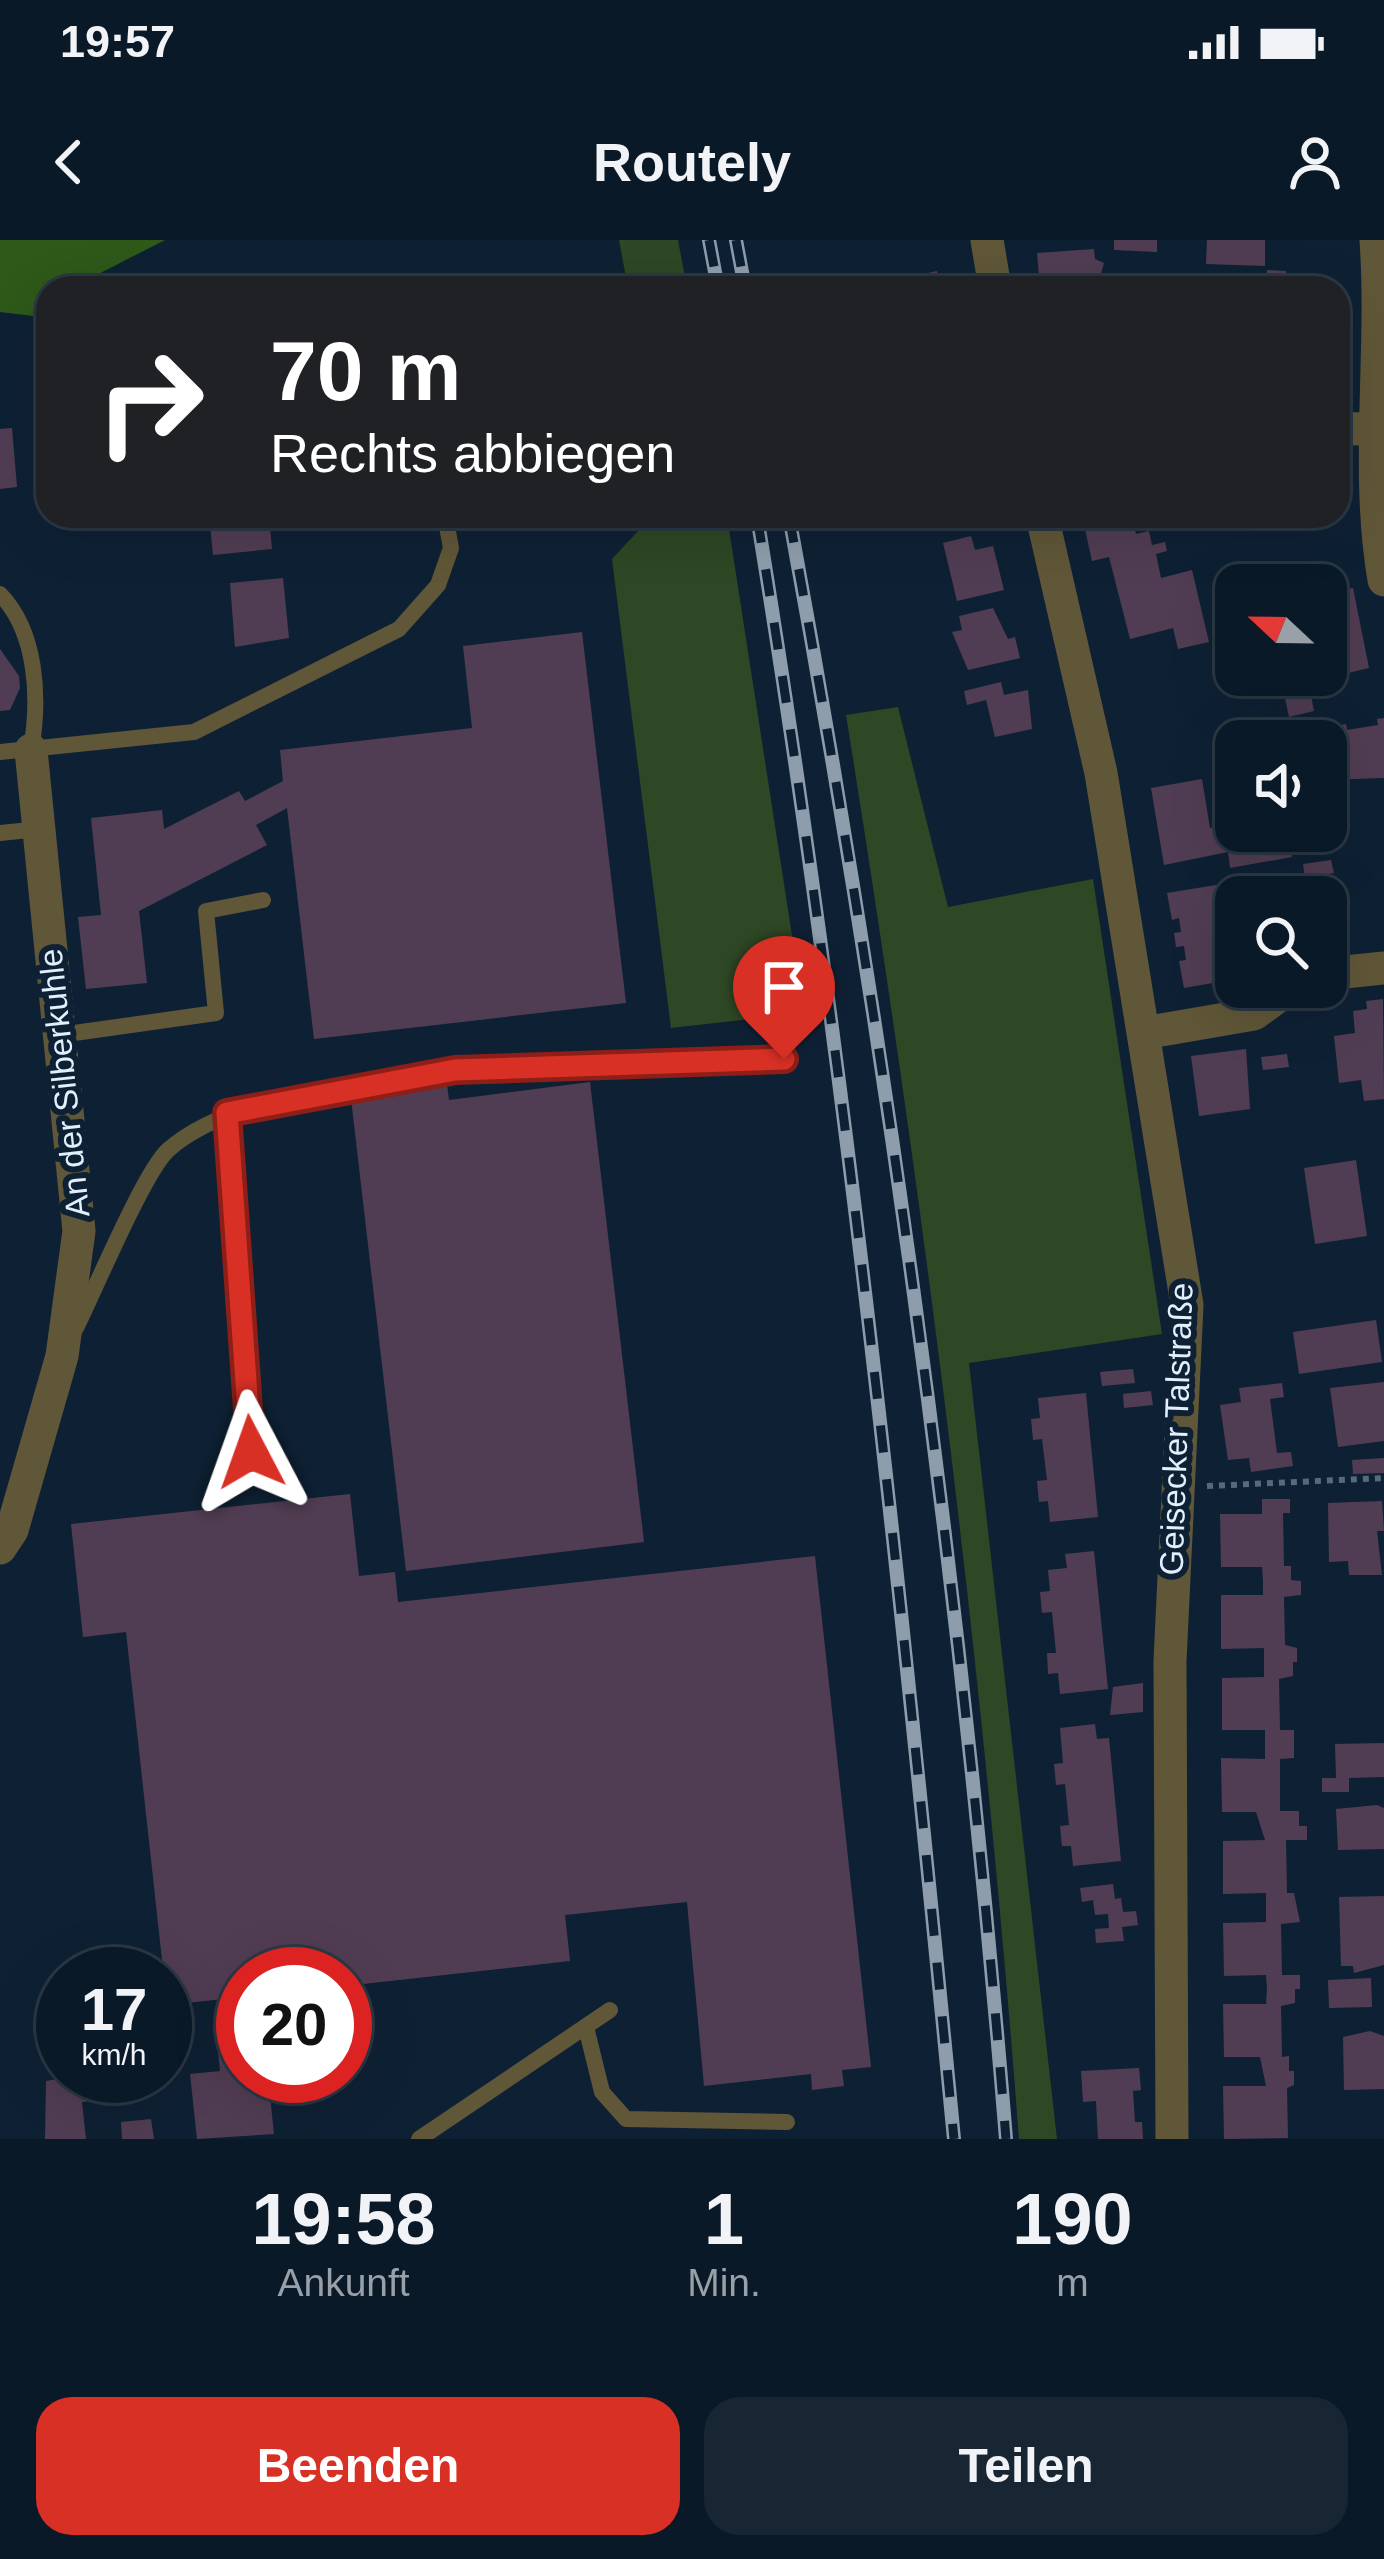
<!DOCTYPE html>
<html lang="de">
<meta charset="utf-8">
<style>
body{margin:0;font-family:Arial,sans-serif;background:#182633;color:#f1f3f6;height:100vh;display:flex;flex-direction:column;font-size:45px;white-space:nowrap}
*{box-sizing:border-box;margin:0}
p{font-size:39px;color:#99a0a7}
.icon{flex:none;width:66px;height:66px;fill:none;stroke:currentColor;stroke-width:2;stroke-linecap:round;stroke-linejoin:round}
.map{position:relative;height:1899px;overflow:hidden}
.drawer{display:flex;flex-direction:column;background:#0a1927;flex:1}
.drawer>*{flex:none}
.hud{position:absolute;left:36px;top:36px;width:1314px;height:252px;border-radius:36px;box-shadow:0 12px 48px #0002,0 0 0 3px #2a3844;background:#202124;color:#fff;overflow:hidden}
.needle{width:78px;rotate:292deg}
.fabs{position:absolute;left:1215px;top:324px;display:grid;gap:24px}
.fabs a{display:grid;place-items:center;width:132px;height:132px;border-radius:24px;background:#0a1927;box-shadow:0 12px 48px #0002,0 0 0 3px #2a3844;font-size:60px}
.speed{position:absolute;left:36px;top:1707px;display:flex;gap:24px;font-size:60px;font-weight:700;text-align:center}
.speed>*{display:grid;place-content:center;width:156px;height:156px;border-radius:50%;background:#0a1927;box-shadow:0 12px 48px #0002,0 0 0 3px #2a3844;line-height:1}
.speed small{font-size:30px;font-weight:400}
.speed .limit{border:18px solid #d22;background:#fff;color:#111}
.pin{position:absolute;display:grid;place-items:center;width:102px;height:102px;color:#fff;margin:-123px -51px;border-radius:50% 50% 50% 0;rotate:-45deg;box-shadow:0 0 12px #0007}
.pin .icon{rotate:45deg}
.me{position:absolute;width:132px;margin:-66px;rotate:356deg;stroke-linejoin:round;filter:drop-shadow(0 0 9px #0008)}
.turn{display:flex;align-items:center;gap:42px;height:252px;padding:0 36px;font-size:54px}
.turn .icon{width:156px;height:156px;stroke-width:2.5}
.turn b{display:block;font-size:84px;line-height:102px}
.eta{display:flex;justify-content:space-evenly;align-items:center;height:204px;text-align:center}
.eta b{font-size:72px;font-weight:700;line-height:84px}
.primary-button{display:flex;gap:24px;margin-top:auto;padding:24px 36px}
.primary-button a{flex:1;height:138px;border-radius:36px;background:#d93025;color:#fff;font-size:48px;font-weight:700;line-height:138px;text-align:center}
.primary-button a+a{background:#182633;color:#f1f3f6}
.status{display:flex;justify-content:space-between;align-items:center;height:84px;padding:0 60px;background:#0a1927;direction:ltr}
.status svg{height:33px;fill:currentColor}
header{display:flex;justify-content:space-between;align-items:center;height:156px;padding:0 36px;background:#0a1927;font-size:54px;font-weight:700}
.map>svg:first-child{display:block}
.green{fill:#2e4724}
.forest{fill:#2e5919}
.building{fill:#513d53}
.lines{fill:none;stroke-linecap:round;stroke-linejoin:round}
.path{stroke:#58697a;stroke-width:6;stroke-dasharray:6 6;stroke-linecap:butt}
.service{stroke:#605738;stroke-width:16}
.minor{stroke:#605738;stroke-width:33}
.rail-casing{stroke:#8e9dac;stroke-width:14}
.rail{stroke:#0e2134;stroke-width:9;stroke-dasharray:27;stroke-linecap:butt}
.route-casing{stroke:#8d1f18;stroke-width:30}
.route{stroke:#d93025;stroke-width:21}
.labels{text-anchor:middle;dominant-baseline:central;stroke-width:12;stroke-linejoin:round;paint-order:stroke}
.street-label{font-size:33px;fill:#e2effc;stroke:#0e2134}
</style>
<div class="status"><b>19:57</b><svg viewBox="0 0 49 12"><path d="M0 12V9h3v3zM5 12V6h3v6zM10 12V3h3v9zM15 12V0h3v12zM26 1h20v11H26zM47 4h2v5h-2z"/></svg></div>
<header><svg class="icon" aria-label="back" viewBox="0 0 24 24"><path d="M15 5l-7 7 7 7"/></svg>Routely<svg class="icon" aria-label="person" viewBox="0 0 24 24"><circle cx="12" cy="8" r="4"/><path d="M4 21q1-7 8-7t8 7"/></svg></header>
<div class="map">
<svg width="1384" height="1899" viewBox="0 0 1384 1899">
<rect width="100%" height="100%" fill="#0e2134"/>
<path class="green" d="M619,0H678L687,48H628Z
M652,276H727L804,773L671,788L612,319Z
M898,467L948,667L1093,639L1162,1094L969,1123L1057,1899H1019C983,1422 922,947 846,475Z"/>
<path class="forest" d="M0,0H165L71,48H48V71L42,77L0,72Z"/>
<path class="building" d="M1114,0H1157V12L1114,10Z
M1207,0H1265V26L1206,24Z
M1094,9L1095,19L1104,23L1097,47L1040,48L1037,13Z
M1267,30L1286,31V43H1295L1294,48H1266Z
M937,31L940,45L913,48L910,37Z
M12,188L17,247L0,249V189Z
M209,276H269L272,309L213,315Z
M937,276H987V278L940,289Z
M1082,276H1132L1136,294L1149,291L1152,305L1165,302L1167,311L1156,314L1161,338L1192,330L1209,402L1178,409L1173,388L1130,399L1109,317L1092,321Z
M1223,276H1275V278L1225,288Z
M971,296L975,310L993,306L1004,350L957,361L943,303Z
M283,338L289,398L235,407L230,343Z
M1353,348L1369,428L1344,434L1327,353Z
M993,368L1008,399L1015,397L1020,418L968,430L952,392L962,390L959,376Z
M582,392L626,763L314,799L287,568L256,585L267,605L139,671L147,743L86,749L78,677L101,675L91,578L162,570L164,589L239,551L245,561L283,541L280,510L472,488L463,406Z
M0,409L19,436L20,448L10,470L0,471Z
M1280,435H1307L1314,471L1289,477Z
M1001,442L1004,455L1028,450L1032,489L995,497L986,460L967,465L964,451Z
M1384,478V538L1326,540V501H1308L1307,491L1346,484L1347,490L1378,485L1377,479Z
M1267,481L1270,501H1243L1241,485Z
M1202,539L1210,588L1236,583V591H1288L1292,617L1230,628L1228,612L1164,625L1151,548Z
M1331,620L1334,633L1305,638L1303,624Z
M1228,643L1236,676V739L1184,748L1179,721L1186,720L1184,706L1176,707L1174,693L1181,692L1179,678L1172,680L1167,653Z
M1383,759L1384,859L1364,861L1361,840L1339,843L1334,796L1355,793L1353,771L1367,769L1366,761Z
M1246,809L1250,869L1199,876L1191,816Z
M1287,814L1289,827L1263,830L1261,817Z
M446,837L449,860L590,842L644,1302L406,1331L350,850Z
M1356,920L1367,996L1315,1004L1304,928Z
M1376,1080L1382,1122L1299,1134L1293,1092Z
M1133,1129L1135,1143L1102,1146L1100,1132Z
M1384,1142V1201L1338,1207L1330,1148Z
M1282,1143L1284,1157L1270,1159L1277,1213L1291,1212L1293,1226L1251,1232L1249,1218L1228,1220L1220,1165L1241,1162L1239,1148Z
M1151,1151L1153,1165L1124,1168L1123,1154Z
M1086,1153L1098,1277L1050,1282L1048,1261L1039,1262L1037,1241L1047,1240L1042,1199L1033,1200L1031,1179L1040,1178L1038,1158Z
M1384,1218V1233L1353,1234L1352,1220Z
M350,1254L359,1336L395,1332L398,1362L815,1316L871,1827L842,1830L844,1846L812,1850L811,1834L704,1846L687,1662L565,1675L570,1721L345,1746V1734H243V1757L167,1765L126,1392L83,1397L71,1284Z
M1262,1259H1290V1273H1283L1284,1326H1291V1340L1301,1341V1355L1284,1357L1285,1405L1297,1408V1422H1293V1436L1279,1439L1280,1490H1294V1518L1280,1519V1571H1299V1586H1307V1600H1286L1287,1653H1294L1300,1682L1281,1684L1282,1735H1300V1749H1295V1763L1281,1766L1282,1817L1289,1816V1831H1294V1845L1287,1848L1288,1898L1224,1899L1223,1846H1266L1260,1817H1224L1223,1764H1266L1267,1749L1266,1735L1224,1736L1223,1683L1266,1682V1653L1223,1654V1601L1265,1600L1256,1572H1222L1221,1518L1265,1519V1490H1222V1438L1264,1437V1408L1221,1409V1355H1263V1341L1262,1327H1221L1220,1274H1262Z
M1382,1261L1384,1291H1377L1382,1335H1349L1348,1321L1329,1322L1328,1263Z
M1094,1311L1108,1449L1060,1454L1058,1433L1048,1434L1047,1413H1056L1052,1372L1042,1373L1040,1352L1050,1351L1048,1330L1067,1328L1065,1314Z
M1143,1443V1472L1110,1475L1113,1447Z
M1095,1484L1097,1499L1109,1498L1121,1621L1073,1626L1071,1606H1062L1060,1586L1069,1585L1065,1544L1056,1545L1054,1524L1063,1523L1060,1488Z
M1384,1503V1537L1349,1538V1552H1322V1538H1336L1335,1504Z
M1377,1565L1384,1568V1609L1338,1610L1336,1569Z
M1113,1644L1115,1659L1121,1658L1123,1672L1136,1671L1138,1685L1122,1687L1124,1701L1096,1703L1095,1689L1109,1688L1108,1674L1095,1675L1093,1660L1082,1662L1080,1648Z
M1384,1656V1725L1354,1733L1353,1726H1341L1339,1657Z
M1371,1738L1372,1767L1329,1768L1328,1740Z
M1370,1791L1384,1796V1849L1344,1850L1343,1797Z
M63,1803V1836H98L101,1860L82,1862L86,1899H45L46,1841L57,1839V1804Z
M243,1809V1836H268L274,1894L197,1899L190,1834L220,1831L218,1812Z
M1139,1828L1141,1850L1133,1851L1135,1882H1142L1143,1899H1098L1096,1861L1083,1862L1081,1831Z
M151,1879L154,1899H122L121,1882Z"/>
<g class="lines">
<path class="path" d="M1207,1246L1384,1238"/>
<path class="service" d="M0,354C37,392 40,458 31,510
M0,512L194,492L399,389L438,345L451,308L445,276
M0,593L39,589
M60,795L216,773L206,671L263,660
M227,873L251,1212
M76,1088C94,1052 144,932 168,910C274,815 639,824 784,819
M586,1787L602,1852L626,1879L787,1882
M419,1899L610,1770"/>
<path class="minor" d="M987,0L995,48
M1376,0C1384,113 1365,228 1384,340
M1338,188L1384,190
M1042,276L1101,533L1187,1065L1170,1421L1172,1899
M1326,734L1384,728
M1144,793L1254,774L1291,747
M0,1308L12,1290L62,1116L79,991L31,510"/>
<defs>
<path id="rail" d="M709,0L718,48
M736,0L745,48
M757,276C845,814 902,1357 954,1899
M789,276C888,813 962,1354 1006,1899"/>
</defs>
<use href="#rail" class="rail-casing"/>
<use href="#rail" class="rail"/>
</g>
<g class="lines">
<defs>
<path id="route" d="M251,1212L227,873L455,830L784,819"/>
</defs>
<use href="#route" class="route-casing"/>
<use href="#route" class="route"/>
</g>
<g class="labels">
<g class="street-label">
<text transform="translate(64 843) rotate(-96)">An der Silberkuhle</text>
<text transform="translate(1176 1189) rotate(-88)">Geisecker Talstraße</text>
</g>
</g>
</svg>
<div class="fabs">
<a><svg class="needle" viewBox="-14 -14 28 28"><path d="M0-13l5 13h-10z" fill="#e53935"/><path d="M0 13l5-13h-10z" fill="#99a0a7"/></svg></a>
<a><svg class="icon" aria-label="sound" viewBox="0 0 24 24"><path d="M4 9h4l5-4v14l-5-4H4zM17 9q2 3 0 6"/></svg></a>
<a><svg class="icon" aria-label="search" viewBox="0 0 24 24"><circle cx="10" cy="10" r="6"/><path d="M15 15l6 6"/></svg></a>
</div>
<div class="speed"><div>17<small>km/h</small></div><div class="limit">20</div></div>
<div class="pin" style="left:784px;top:819px;background:#d93025"><svg class="icon" aria-label="arrive" viewBox="0 0 24 24"><path d="M6 21V4h12l-3 4 3 4H6"/></svg></div>
<svg class="me" style="left:251px;top:1212px" viewBox="-20 -20 40 40"><path d="M0-17L14 15 0 8-14 15z" fill="#d93025" stroke="#fff" stroke-width="4"/></svg>
<div class="hud">
<div class="turn"><svg class="icon" aria-label="right" viewBox="0 0 24 24"><path d="M7 20v-9h11M14 6l5 5-5 5"/></svg><div><b>70 m</b>Rechts abbiegen</div></div>
</div>
</div>
<section class="drawer">
<div class="eta">
<div><b>19:58</b><p>Ankunft</p></div>
<div><b>1</b><p>Min.</p></div>
<div><b>190</b><p>m</p></div>
</div>
<div class="primary-button"><a>Beenden</a><a>Teilen</a></div>
</section>
